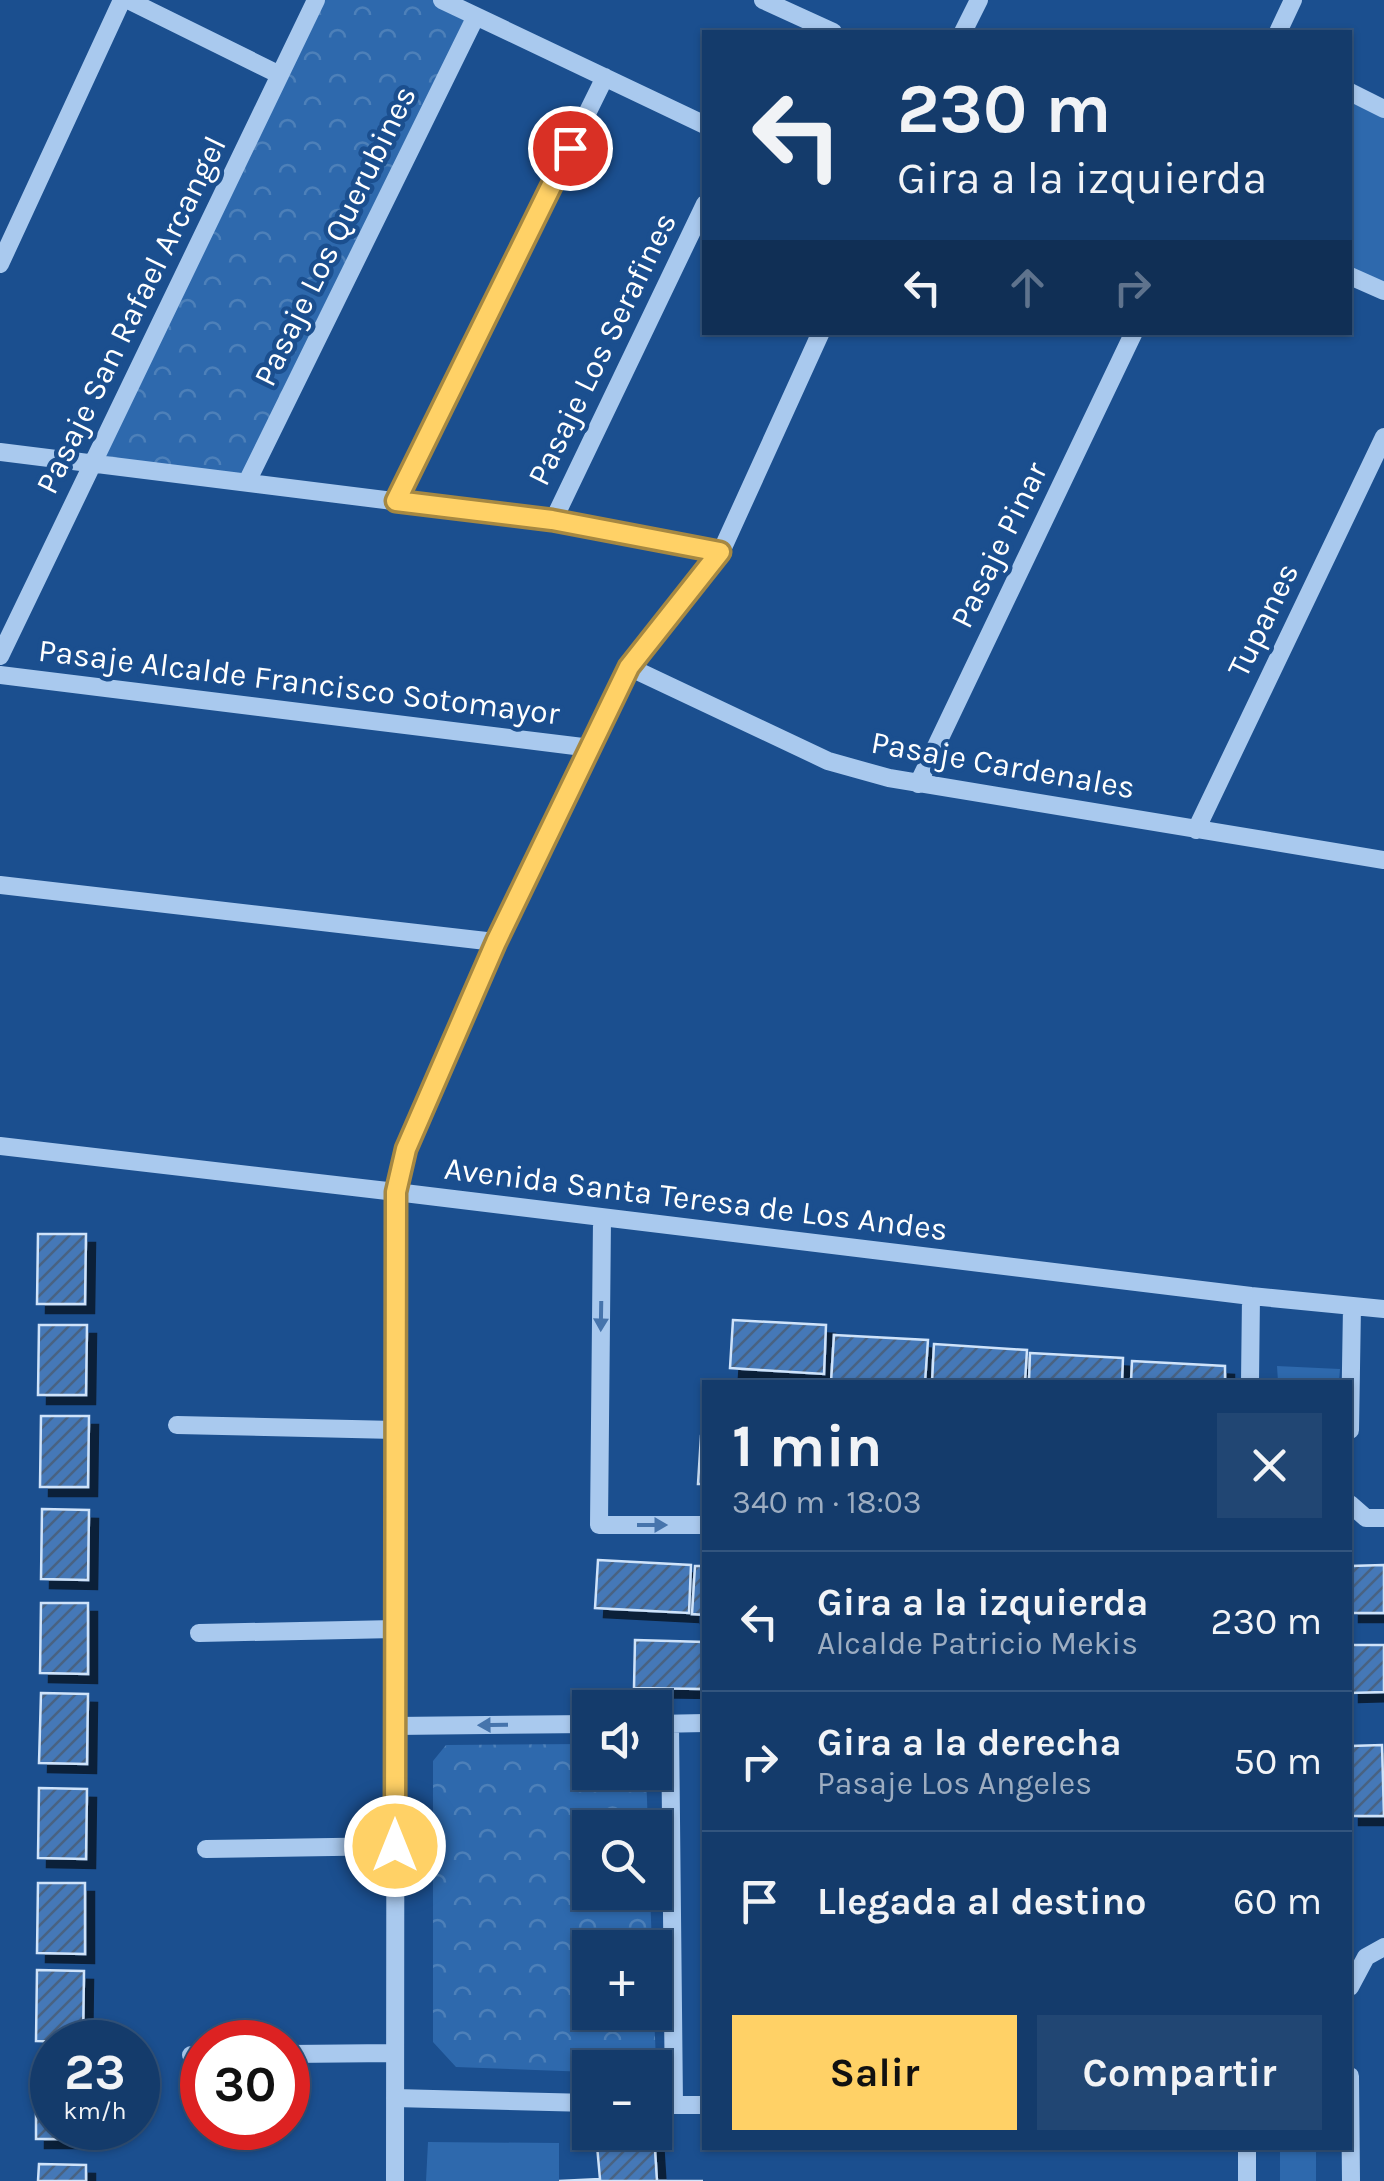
<!DOCTYPE html>
<html lang="es">
<meta charset="utf-8">
<style>
body{margin:0;font-family:Karla,sans-serif;background:#214673;color:#f1f3f6;height:100vh;display:flex;flex-direction:column;font-size:38px;white-space:nowrap}
*{box-sizing:border-box;margin:0}
p{font-size:32px;color:#9dadc1}
.icon{flex:none;width:55px;height:55px;fill:none;stroke:currentColor;stroke-width:2;stroke-linecap:round;stroke-linejoin:round}
.map{position:relative;flex:1;overflow:hidden}
.panel{position:absolute;left:702px;top:1380px;width:650px;height:770px;display:flex;flex-direction:column;background:#143b6b;border-radius:0px;box-shadow:0 2px 8px #0004,0 0 0 2px #33557e}
.panel>*{flex:none}
.banner{position:absolute;left:702px;top:30px;width:650px;height:305px;border-radius:0px;box-shadow:0 2px 8px #0004,0 0 0 2px #33557e;background:#143b6b;color:#f1f3f6;overflow:hidden}
.fabs{position:absolute;left:572px;top:1690px;display:grid;gap:20px}
.fabs a{display:grid;place-items:center;width:100px;height:100px;border-radius:0px;background:#143b6b;box-shadow:0 2px 8px #0004,0 0 0 2px #33557e;font-size:50px}
.speed{position:absolute;left:30px;top:2020px;display:flex;gap:20px;font-size:50px;font-weight:700;text-align:center}
.speed>*{display:grid;place-content:center;width:130px;height:130px;border-radius:50%;background:#143b6b;box-shadow:0 2px 8px #0004,0 0 0 2px #33557e;line-height:1}
.speed small{font-size:25px;font-weight:400}
.speed .limit{border:15px solid #d22;background:#fff;color:#111}
.pin{position:absolute;display:grid;place-items:center;width:85px;height:85px;color:#fff;margin:-42px;border:5px solid #fff;border-radius:50%;box-shadow:0 2px 10px #0007}
.me{position:absolute;width:110px;margin:-55px;rotate:0deg;stroke-linejoin:round;filter:drop-shadow(0 0 8px #0008)}
.turn{display:flex;align-items:center;gap:35px;height:210px;padding:0 30px;font-size:45px}
.turn .icon{width:130px;height:130px;stroke-width:2.5}
.turn b{display:block;font-size:70px;line-height:85px}
.lanes{display:flex;align-items:center;height:95px;padding:0 30px;background:#0003;justify-content:center;gap:50px;direction:ltr}
.lanes .off{opacity:.35}
.round{display:grid;place-items:center;flex:none;width:105px;height:105px;border-radius:0px;background:#214673}
.head{display:flex;align-items:center;justify-content:space-between;height:170px;padding:0 30px}
h1{font-size:60px;font-weight:700;line-height:75px}
.cta{display:flex;gap:20px;margin-top:auto;padding:20px 30px}
.cta a{flex:1;height:115px;border-radius:0px;background:#ffd166;color:#111;font-size:40px;font-weight:700;line-height:115px;text-align:center}
.cta a+a{background:#214673;color:#f1f3f6}
ul{padding:0;list-style:none}
li{display:flex;align-items:center;gap:30px;height:140px;padding:0 30px;border-top:2px solid #33557e}
li div{flex:1}
li b{display:block;font-size:38px}
li em{font-style:normal}
.map>svg:first-child{display:block}
.grass{fill:#2e69ad}
.park{fill:url(#park-crowns)}
.building{fill:url(#building-hatch);stroke:#cfe3fa;stroke-width:2.5;filter:url(#shadow)}
.lines{fill:none;stroke-linecap:round;stroke-linejoin:round}
.minor{stroke:#a9c9ee;stroke-width:18}
.oneway{fill:#4674ac}
.route-casing{stroke:#a68842;stroke-width:25}
.route{stroke:#ffd166;stroke-width:18}
.labels{text-anchor:middle;dominant-baseline:central;stroke-width:9;stroke-linejoin:round;paint-order:stroke}
.street-label{font-size:32px;fill:#fff;stroke:#1b4f8f}
</style>
<div class="map">
<svg width="1384" height="2181" viewBox="0 0 1384 2181">
<defs>
<pattern id="park-crowns" width="20" height="18" patternUnits="userSpaceOnUse" patternTransform="scale(2.5)"><rect width="20" height="18" fill="#2e69ad"/><path d="M2 6a3 3 0 1 1 6 0M12 15a3 3 0 1 1 6 0" fill="none" stroke="#4d80b9"/></pattern>
<pattern id="building-hatch" width="6" height="6" patternUnits="userSpaceOnUse" patternTransform="scale(2.5)"><rect width="6" height="6" fill="#4478b7"/><path d="M-1 1l2-2M0 6l6-6M5 7l2-2" fill="none" stroke="#486282"/></pattern>
<filter id="shadow"><feDropShadow dx="9" dy="9" stdDeviation="0" flood-color="#0009"/></filter>
</defs>
<rect width="100%" height="100%" fill="#1b4f8f"/>
<path class="grass" d="M1350,92L1384,109V291L1350,276Z
M1277,1366L1340,1369L1339,1382H1278Z
M428,2142L559,2143V2181H426Z
M1280,2148H1316V2181H1280Z"/>
<path class="park" d="M316,0H442L476,16L247,482L92,465Z
M590,1744V1772L646,1773L648,1827L590,1828V1892L650,1893L652,1947L590,1948V2012L654,2013L656,2061L650,2067L590,2068V2072L456,2067L433,2042V1761L446,1745Z"/>
<path class="building" d="M38,1234H86L85,1304H37Z
M733,1320L826,1325L824,1374L730,1368Z
M39,1325H87L86,1395H38Z
M834,1335L928,1340L925,1382H831Z
M934,1344L1027,1350L1025,1382H932Z
M1030,1353L1123,1358L1122,1382H1029Z
M1132,1361L1225,1366V1382H1131Z
M41,1416H89L88,1487H40Z
M701,1436H705V1484H698Z
M42,1509L89,1510L88,1580L41,1579Z
M598,1560L691,1565L689,1613L595,1608Z
M1384,1565V1613H1350V1566Z
M695,1566H705V1615L692,1614Z
M41,1603H88V1674L40,1673Z
M635,1640L705,1642L704,1689L634,1688Z
M1350,1645H1384V1692L1350,1693Z
M41,1693L88,1694L87,1764L39,1763Z
M1382,1745L1384,1816H1350V1746Z
M39,1788L87,1789L86,1859L38,1858Z
M38,1883H85V1954L37,1953Z
M37,1970L84,1971L83,2042L36,2041Z
M36,2068H52V2128H83V2139H36Z
M596,2134H654L657,2181H703H559L600,2179Z
M39,2164L86,2165V2181H38Z"/>
<g class="lines">
<path class="minor" d="M128,0L280,75
M442,0L705,125
M763,0L833,32
M963,32L979,0
M1278,32L1293,0
M1350,92L1384,109
M0,264L122,0
M1350,276L1384,291
M0,452L553,521L721,552
M247,482L476,16
M396,501L605,77
M553,521L705,204
M0,656L316,0
M629,667L828,761L889,778L1384,860
M0,675L591,748
M918,784L1134,332
M1196,830L1384,437
M0,885L495,942
M0,1146L396,1192L1251,1296L1384,1309
M602,1219L599,1525H705
M1250,1382L1251,1296
M177,1425L395,1430
M1350,1430L1352,1306
M1350,1504L1366,1518H1384
M199,1633L395,1629
M655,1724L705,1723
M670,1724L674,2105
M395,1726L590,1724
M206,1849L395,1846
M1350,1987L1366,1957L1384,1947
M288,2054L395,2053
M191,2055H202
M1350,2076L1351,2181
M395,2098L590,2103
M655,2105H705
M395,2181L396,1192L405,1149L495,942L629,667L721,552L821,332
M1247,2181V2148"/>
</g>
<defs><path id="oneway-solid" d="M-6-.8H1V-3.2L6.5 0L1 3.2V.8H-6Z" transform="scale(2.5)"/></defs>
<g class="oneway">
<use href="#oneway-solid" transform="translate(601 1316) rotate(91)"/>
<use href="#oneway-solid" transform="translate(652 1525)"/>
<use href="#oneway-solid" transform="translate(493 1725) rotate(179)"/>
</g>
<g class="lines">
<defs>
<path id="route" d="M395,1846L396,1192L406,1149L496,942L629,667L720,552L552,520L396,501L570,148"/>
</defs>
<use href="#route" class="route-casing"/>
<use href="#route" class="route"/>
</g>
<g class="labels">
<g class="street-label">
<text transform="translate(335 236) rotate(-64)">Pasaje Los Querubines</text>
<text transform="translate(131 315) rotate(-64)">Pasaje San Rafael Arcangel</text>
<text transform="translate(602 349) rotate(-64)">Pasaje Los Serafines</text>
<text transform="translate(999 545) rotate(-64)">Pasaje Pinar</text>
<text transform="translate(1263 620) rotate(-64)">Tupanes</text>
<text transform="translate(299 682) rotate(7)">Pasaje Alcalde Francisco Sotomayor</text>
<text transform="translate(1003 765) rotate(10)">Pasaje Cardenales</text>
<text transform="translate(696 1199) rotate(7)">Avenida Santa Teresa de Los Andes</text>
</g>
</g>
</svg>
<div class="fabs">
<a><svg class="icon" aria-label="sound" viewBox="0 0 24 24"><path d="M4 9h4l5-4v14l-5-4H4zM17 9q2 3 0 6"/></svg></a>
<a><svg class="icon" aria-label="search" viewBox="0 0 24 24"><circle cx="10" cy="10" r="6"/><path d="M15 15l6 6"/></svg></a>
<a>+</a>
<a>−</a>
</div>
<div class="speed"><div>23<small>km/h</small></div><div class="limit">30</div></div>
<div class="pin" style="left:570px;top:148px;background:#d93025"><svg class="icon" aria-label="arrive" viewBox="0 0 24 24"><path d="M6 21V4h12l-3 4 3 4H6"/></svg></div>
<svg class="me" style="left:395px;top:1846px" viewBox="-20 -20 40 40"><circle r="17" fill="#ffd166" stroke="#fff" stroke-width="3"/><path d="M0-11L8 9 0 5-8 9z" fill="#fff"/></svg>
<div class="banner">
<div class="turn"><svg class="icon" aria-label="left" viewBox="0 0 24 24"><path d="M17 20v-9H6M10 6l-5 5 5 5"/></svg><div><b>230 m</b>Gira a la izquierda</div></div>
<div class="lanes"><svg class="icon" aria-label="left" viewBox="0 0 24 24"><path d="M17 20v-9H6M10 6l-5 5 5 5"/></svg><svg class="icon off" aria-label="ahead" viewBox="0 0 24 24"><path d="M12 20V5M6 11l6-6 6 6"/></svg><svg class="icon off" aria-label="right" viewBox="0 0 24 24"><path d="M7 20v-9h11M14 6l5 5-5 5"/></svg></div>
</div>
<section class="panel">
<div class="head"><div><h1>1 min</h1><p>340 m · 18:03</p></div><a class="round"><svg class="icon" aria-label="close" viewBox="0 0 24 24"><path d="M6 6l12 12M18 6L6 18"/></svg></a></div>
<ul>
<li><svg class="icon" aria-label="left" viewBox="0 0 24 24"><path d="M17 20v-9H6M10 6l-5 5 5 5"/></svg><div><b>Gira a la izquierda</b><p>Alcalde Patricio Mekis</p></div><em>230 m</em></li>
<li><svg class="icon" aria-label="right" viewBox="0 0 24 24"><path d="M7 20v-9h11M14 6l5 5-5 5"/></svg><div><b>Gira a la derecha</b><p>Pasaje Los Angeles</p></div><em>50 m</em></li>
<li><svg class="icon" aria-label="arrive" viewBox="0 0 24 24"><path d="M6 21V4h12l-3 4 3 4H6"/></svg><div><b>Llegada al destino</b></div><em>60 m</em></li>
</ul>
<div class="cta"><a>Salir</a><a>Compartir</a></div>
</section>
</div>
